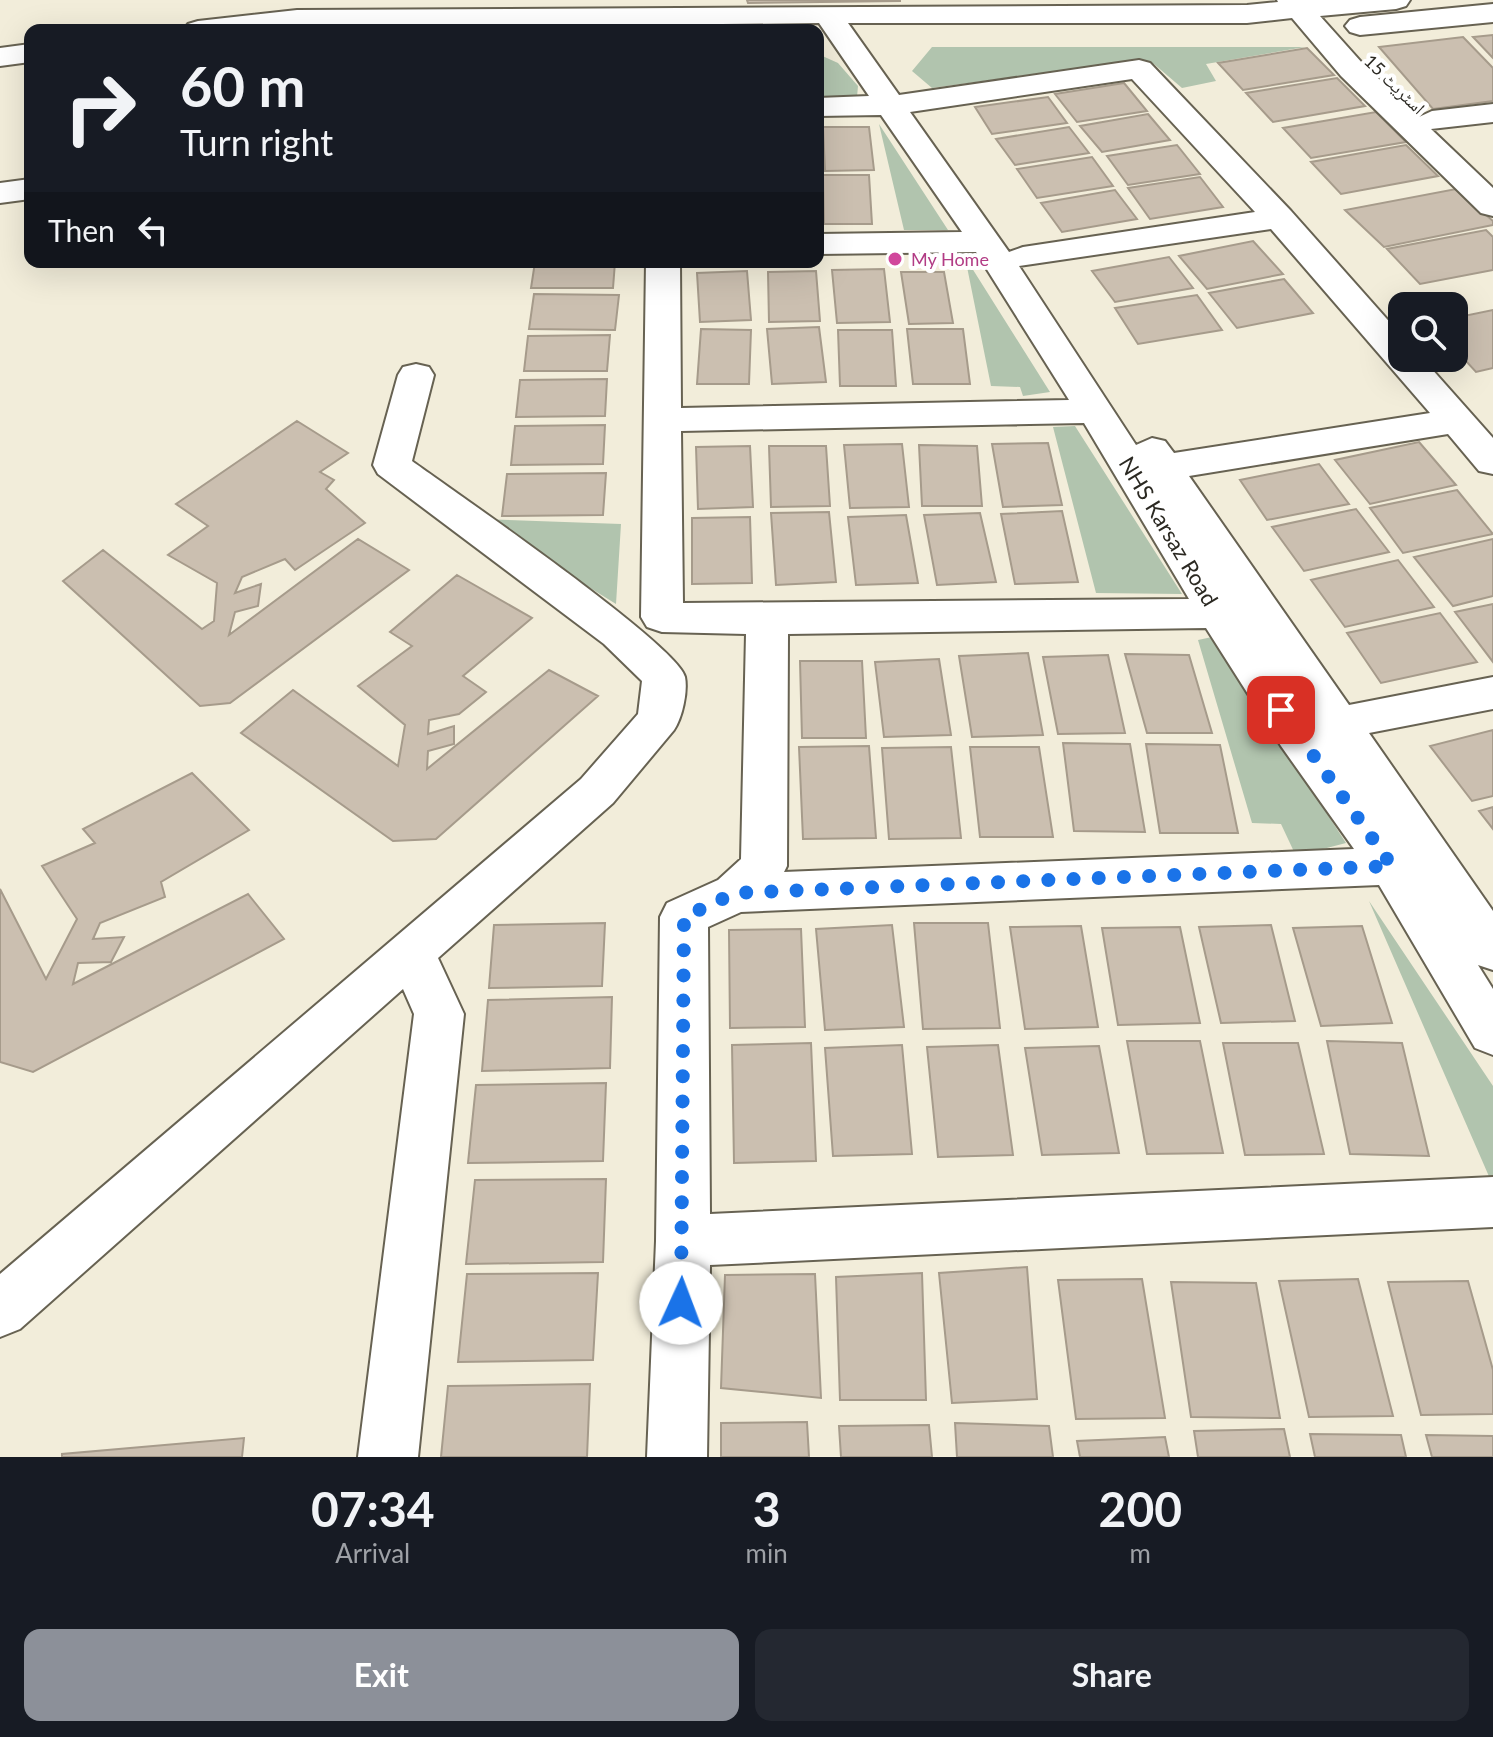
<!DOCTYPE html>
<meta charset="utf-8">
<style>
body{margin:0;font-family:Lato,"Noto Naskh Arabic",sans-serif;background:#242831;color:#f1f3f6;height:100vh;display:flex;flex-direction:column;font-size:30px;white-space:nowrap}
*{box-sizing:border-box;margin:0}
p{font-size:26px;color:#9ea1a6}
.icon{flex:none;width:44px;height:44px;fill:none;stroke:currentColor;stroke-width:2;stroke-linecap:round;stroke-linejoin:round}
.map{position:relative;height:1457px;overflow:hidden}
.sheet{display:flex;flex-direction:column;background:#171b24;flex:1}
.sheet>*{flex:none}
.guide{position:absolute;left:24px;top:24px;width:800px;height:244px;border-radius:16px;box-shadow:0 8px 32px #0002;background:#171b24;color:#f1f3f6;overflow:hidden}
.buttons{position:absolute;left:1388px;top:292px;display:grid;gap:16px}
.buttons a{display:grid;place-items:center;width:80px;height:80px;border-radius:16px;background:#171b24;box-shadow:0 8px 32px #0002;font-size:40px}
.pin{position:absolute;display:grid;place-items:center;width:68px;height:68px;color:#fff;margin:-34px;border-radius:16px;box-shadow:0 4px 12px #0006}
.me{position:absolute;width:88px;margin:-44px;rotate:2deg;stroke-linejoin:round;filter:drop-shadow(0 0 6px #0008)}
.turn{display:flex;align-items:center;gap:28px;height:168px;padding:0 24px;font-size:36px}
.turn .icon{width:104px;height:104px;stroke-width:2.5}
.turn b{display:block;font-size:56px;line-height:68px}
.then{display:flex;align-items:center;height:76px;padding:0 24px;background:#0003;gap:16px;font-size:30px}
.eta{display:flex;justify-content:space-evenly;align-items:center;height:136px;text-align:center}
.eta b{font-size:48px;font-weight:700;line-height:56px}
.primary-button{display:flex;gap:16px;margin-top:auto;padding:16px 24px}
.primary-button a{flex:1;height:92px;border-radius:16px;background:#8c9099;color:#fff;font-size:32px;font-weight:700;line-height:92px;text-align:center}
.primary-button a+a{background:#242831;color:#f1f3f6}
.map>svg:first-child{display:block}
.green{fill:#b1c4ae}
.building{fill:#cbbfb0;stroke:#a69b8b;stroke-width:2}
.lines{fill:none;stroke-linecap:round;stroke-linejoin:round}
.minor-casing{stroke:#676252;stroke-width:4}
.minor{fill:#fff;fill-rule:evenodd}
.route{stroke:#1a73e8;stroke-width:14;stroke-dasharray:0 25.2}
.hotel-dot{fill:#d1479c;stroke:#fff;stroke-width:3}
.labels{text-anchor:middle;dominant-baseline:central;stroke-width:8;stroke-linejoin:round;paint-order:stroke}
.far-street-label{font-size:18px;fill:#2b2922;stroke:#fff}
.far-hotel-label{font-size:18px;fill:#b23c85;stroke:#fff;text-anchor:start}
.street-label{font-size:22px;fill:#2b2922;stroke:#fff}
</style>
<div class="map">
<svg width="1493" height="1457" viewBox="0 0 1493 1457">
<rect width="100%" height="100%" fill="#f2edda"/>
<path class="green" d="M932,47H1305L1206,64L1216,81L1182,88L1154,64L1136,60L932,88L912,71Z
M818,54L838,63L858,86L857,97H818Z
M879,124L948,230H904Z
M965,257L1050,392L1023,396L1020,387L991,386Z
M1075,426L1182,594L1096,593L1053,427Z
M479,519L621,524L616,604Z
M1212,637L1346,843L1296,856L1281,824L1252,823L1198,640Z
M1369,901L1493,1086V1181H1491Z"/>
<path class="building" d="M747,0H900V1L748,3Z
M1493,35V58L1473,37Z
M1463,37L1493,68V101L1433,109L1379,47Z
M1307,48L1334,75L1243,90L1218,63Z
M1337,78L1365,106L1273,122L1246,93Z
M1124,83L1147,111L1077,122L1055,94Z
M1048,97L1067,123L992,134L975,107Z
M1376,112L1406,142L1311,158L1283,128Z
M1148,114L1170,140L1102,152L1080,126Z
M823,127H869L874,170L825,171Z
M1069,127L1089,153L1015,165L996,139Z
M1177,145L1200,174L1128,185L1107,156Z
M1406,145L1438,176L1341,194L1311,162Z
M1092,157L1113,186L1037,198L1017,169Z
M823,175H869L872,224H824Z
M1200,177L1223,207L1150,219L1128,188Z
M1456,189L1493,221V225L1384,247L1345,210Z
M1115,190L1137,219L1062,232L1041,203Z
M1486,230L1493,237V270L1420,284L1387,249Z
M1253,241L1283,274L1207,289L1179,256Z
M1169,257L1193,288L1115,302L1092,271Z
M535,262H615L613,288H531Z
M884,269L890,322L837,323L832,270Z
M747,271L751,320L700,322L697,273Z
M816,271L820,321L769,322L768,272Z
M901,272H944L953,323L909,324Z
M1284,279L1313,313L1237,328L1209,293Z
M534,294L619,295L615,330L529,329Z
M1197,295L1222,330L1138,344L1115,308Z
M1493,310V368L1476,372L1454,348V318Z
M819,327L826,382L772,384L767,329Z
M701,329L751,330L749,384H697Z
M907,329H963L970,384H913Z
M838,330H892L896,386H840Z
M610,335L607,371H524L528,336Z
M607,379L605,416L516,417L520,380Z
M297,421L348,453L320,472L334,480L326,489L365,523L295,570L285,559L242,577L235,593L261,584L258,606L235,612L229,635L358,539L409,570L230,703L200,706L63,581L103,550L202,629L214,621L217,583L168,555L208,526L176,504Z
M605,425L603,464L511,465L515,426Z
M1419,442L1456,485L1370,504L1335,460Z
M1048,443L1062,505L1003,507L992,444Z
M902,444L909,507L850,508L844,445Z
M919,445L977,446L982,506H922Z
M750,446L753,507L698,509L696,447Z
M769,446H826L830,506L771,507Z
M1319,464L1349,504L1267,520L1240,480Z
M606,473L603,515L502,516L507,474Z
M1457,490L1493,534L1403,553L1370,508Z
M1356,509L1389,552L1304,571L1272,527Z
M1062,511L1078,582L1015,584L1001,514Z
M829,512L836,582L776,585L771,513Z
M980,513L996,582L937,585L924,515Z
M906,515L918,583L856,585L848,517Z
M750,517L752,583L692,584V518Z
M1493,539V596L1453,606L1414,557Z
M1398,560L1434,607L1345,627L1311,580Z
M457,575L532,618L463,676L486,692L459,714L429,720L428,734L454,726V744L428,751L427,769L549,670L598,696L436,839L393,841L241,733L293,690L398,766L405,725L358,686L412,646L390,632Z
M1493,604V662L1455,612Z
M1440,613L1477,662L1381,683L1347,633Z
M1028,653L1043,735L972,737L959,656Z
M1125,654L1189,655L1212,733H1147Z
M1108,655L1125,733L1058,734L1043,657Z
M939,659L951,735L884,737L875,662Z
M800,661H862L866,738H802Z
M1493,730V796L1472,801L1430,746Z
M1063,743L1130,744L1145,832L1074,831Z
M1146,744L1220,745L1238,833H1160Z
M869,746L876,838L803,839L799,747Z
M951,747L961,838L889,839L882,748Z
M970,747H1039L1053,837H980Z
M192,773L249,830L161,882L165,897L100,923L93,939L124,937L111,962L78,963L73,984L248,894L284,939L33,1072L0,1062V889L46,979L77,919L42,866L95,843L83,829Z
M1493,807V829L1479,811Z
M605,923L602,986L489,988L494,925Z
M914,923H988L1000,1028L923,1029Z
M892,925L904,1027L825,1030L816,929Z
M1271,925L1295,1021L1221,1023L1199,927Z
M1081,926L1098,1027L1025,1029L1010,927Z
M1362,926L1392,1023L1321,1026L1293,928Z
M1180,927L1200,1023L1118,1025L1102,928Z
M801,929L805,1027L730,1028L729,930Z
M612,997L610,1068L482,1071L488,1000Z
M1127,1041H1200L1223,1153L1147,1154Z
M1327,1041L1402,1043L1429,1156L1350,1154Z
M811,1043L816,1161L734,1163L732,1045Z
M1223,1043H1298L1324,1154L1245,1155Z
M902,1045L912,1154L833,1156L825,1048Z
M998,1045L1013,1155L938,1157L927,1047Z
M1099,1046L1119,1153L1042,1155L1025,1048Z
M606,1083L603,1161L468,1163L476,1085Z
M606,1179L603,1262L466,1264L475,1180Z
M1027,1267L1037,1399L952,1403L939,1273Z
M598,1273L593,1360L458,1362L467,1274Z
M922,1273L926,1400H840L836,1277Z
M815,1274L821,1398L721,1388L725,1275Z
M1142,1279L1165,1418L1076,1419L1058,1280Z
M1358,1279L1393,1416L1309,1417L1279,1281Z
M1468,1281L1493,1370V1414L1421,1415L1388,1282Z
M1171,1282L1256,1283L1280,1418L1191,1417Z
M590,1384L587,1457H441L448,1386Z
M807,1422L809,1457H721V1423Z
M955,1423L1049,1426L1053,1457H957Z
M929,1425L932,1457H841L839,1426Z
M1284,1429L1290,1457H1198L1194,1431Z
M1310,1434L1401,1435L1406,1457H1315Z
M1426,1435L1493,1436V1457H1432Z
M1165,1437L1169,1457H1080L1077,1441Z
M244,1438L242,1457H62V1454Z"/>
<g class="lines">
<defs>
<path id="minor" d="M1277,0H1410L1406,6L1396,9L1320,16L1363,64L1419,117L1432,111L1493,104V122L1431,129L1493,188V216L1481,213L1341,76L1292,18L1247,23H848L899,95L1139,60L1150,63L1291,211L1402,336V358H1422L1493,438V474L1479,471L1448,434L1189,476L1349,705L1493,677V709L1369,733L1493,911V970L1478,965L1493,989V1055L1475,1048L1379,885L741,912L708,927L710,1214L1493,1177V1227L710,1265L707,1457H647L656,1241L660,917L667,903L718,880L741,859L746,634L662,632L647,627L641,617L646,262H680L681,408L1069,400L976,252L818,254V234L962,232L881,115L818,116V98L869,96L819,23L183,30L188,24L198,21L297,10L1247,5L1278,2ZM1132,79L1255,212L1023,247L1009,252L910,112ZM1271,229L1430,413L1174,453L1165,441L1152,438L1136,445L1019,266ZM1084,423L1189,599L683,603L681,431ZM1206,628L1281,746L1354,849L784,872L787,866L788,634Z
M1493,4V22L1360,35L1350,32L1345,26L1350,20L1360,17Z
M30,44V62L0,66V48Z
M30,179V199L0,203V183Z
M416,364L429,367L434,375L412,461C452,490 679,646 685,677C688,692 682,718 674,730L613,803L438,958L464,1014L418,1457H358L414,1014L403,989L20,1329L0,1337V1274L581,779L638,714L642,681L604,644L378,474L373,465L398,375L403,367Z"/>
</defs>
<use href="#minor" class="minor-casing"/>
<use href="#minor" class="minor"/>
</g>
<g class="lines">
<path class="route" d="M681,1303L684,917L735,893L1392,866L1281,710"/>
</g>
<circle class="hotel-dot" cx="895" cy="259" r="8"/>
<g class="labels">
<g class="far-street-label">
<text transform="translate(1395 84) rotate(44)">اسٹریٹ 15</text>
</g>
<g class="far-hotel-label">
<text x="911" y="259">My Home</text>
</g>
<g class="street-label">
<text transform="translate(1169 531) rotate(59)">NHS Karsaz Road</text>
</g>
</g>
</svg>
<div class="buttons">
<a><svg class="icon" aria-label="search" viewBox="0 0 24 24"><circle cx="10" cy="10" r="6"/><path d="M15 15l6 6"/></svg></a>
</div>
<div class="pin" style="left:1281px;top:710px;background:#d93025"><svg class="icon" aria-label="arrive" viewBox="0 0 24 24"><path d="M6 21V4h12l-3 4 3 4H6"/></svg></div>
<svg class="me" style="left:681px;top:1303px" viewBox="-20 -20 40 40"><circle r="19" fill="#fff"/><path d="M0-13L10 11 0 6-10 11z" fill="#1a73e8"/></svg>
<div class="guide">
<div class="turn"><svg class="icon" aria-label="right" viewBox="0 0 24 24"><path d="M7 20v-9h11M14 6l5 5-5 5"/></svg><div><b>60 m</b>Turn right</div></div>
<div class="then">Then<svg class="icon" aria-label="left" viewBox="0 0 24 24"><path d="M17 20v-9H6M10 6l-5 5 5 5"/></svg></div>
</div>
</div>
<section class="sheet">
<div class="eta">
<div><b>07:34</b><p>Arrival</p></div>
<div><b>3</b><p>min</p></div>
<div><b>200</b><p>m</p></div>
</div>
<div class="primary-button"><a>Exit</a><a>Share</a></div>
</section>
